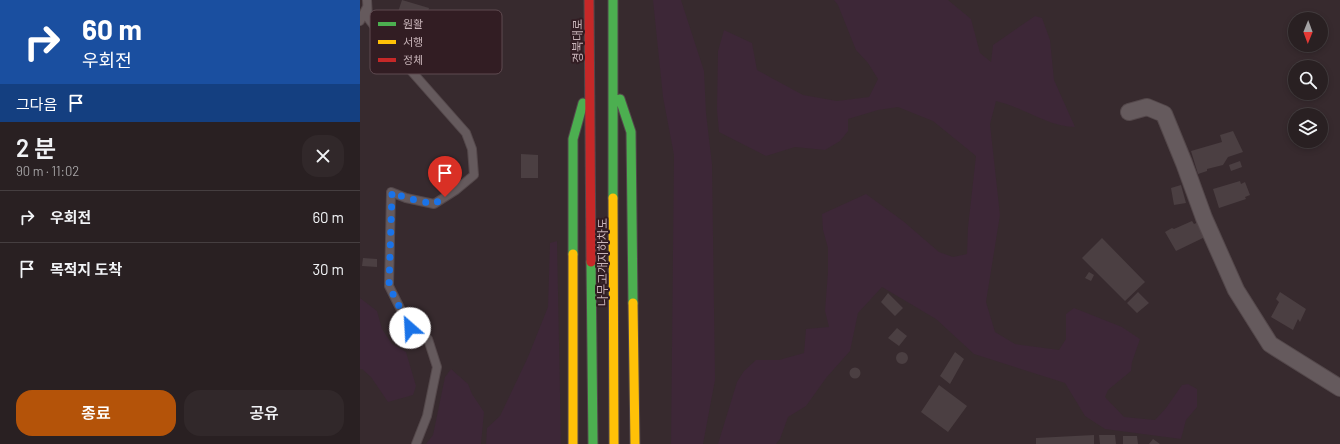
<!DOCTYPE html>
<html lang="ko">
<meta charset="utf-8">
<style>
body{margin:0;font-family:Barlow,"Noto Sans KR",sans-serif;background:#31282a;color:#f1f3f6;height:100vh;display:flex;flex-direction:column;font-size:15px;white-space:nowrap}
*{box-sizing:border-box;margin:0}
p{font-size:13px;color:#a5a3a5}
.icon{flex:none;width:22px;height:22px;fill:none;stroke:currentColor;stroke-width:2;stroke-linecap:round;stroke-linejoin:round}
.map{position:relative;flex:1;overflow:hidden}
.side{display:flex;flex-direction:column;background:#292022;width:360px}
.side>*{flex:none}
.top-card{background:#1a4fa0;color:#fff;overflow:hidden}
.needle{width:26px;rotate:181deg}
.fabs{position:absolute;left:928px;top:12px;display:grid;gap:8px}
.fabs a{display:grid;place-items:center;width:40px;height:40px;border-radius:50%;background:#292022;box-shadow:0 2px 6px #0003,0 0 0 1px #453e40;font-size:20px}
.pin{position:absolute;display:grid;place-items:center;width:34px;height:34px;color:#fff;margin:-41px -17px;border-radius:50% 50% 50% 0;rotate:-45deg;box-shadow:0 0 4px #0007}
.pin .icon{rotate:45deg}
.me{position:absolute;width:44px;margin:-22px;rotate:334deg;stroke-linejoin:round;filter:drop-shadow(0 0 3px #0008)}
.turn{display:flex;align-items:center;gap:14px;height:84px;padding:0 16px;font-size:18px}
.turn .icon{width:52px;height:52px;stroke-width:2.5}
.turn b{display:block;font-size:28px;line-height:34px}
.then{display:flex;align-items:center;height:38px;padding:0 16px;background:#0003;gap:8px;font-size:15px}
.round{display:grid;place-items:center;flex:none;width:42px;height:42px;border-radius:16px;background:#31282a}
.summary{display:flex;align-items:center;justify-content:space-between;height:68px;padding:0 16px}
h1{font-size:24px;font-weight:600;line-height:30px}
.primary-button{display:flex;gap:8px;margin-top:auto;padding:8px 16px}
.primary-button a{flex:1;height:46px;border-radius:16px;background:#b45309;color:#fff;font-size:16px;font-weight:600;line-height:46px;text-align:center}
.primary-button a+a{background:#31282a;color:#f1f3f6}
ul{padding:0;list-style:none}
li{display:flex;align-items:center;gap:12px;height:52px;padding:0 16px;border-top:1px solid #453e40}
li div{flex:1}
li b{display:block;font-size:15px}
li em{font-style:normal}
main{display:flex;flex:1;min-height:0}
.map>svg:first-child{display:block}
.green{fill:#3d2737}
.building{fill:#4b3f42}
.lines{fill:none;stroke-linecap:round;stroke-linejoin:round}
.lane-casing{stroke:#54484b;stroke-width:10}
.street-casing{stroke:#54484b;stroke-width:18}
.fast-casing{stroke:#53474a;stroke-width:11}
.slow-casing{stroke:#53474a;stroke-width:11}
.jam-casing{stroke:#53474a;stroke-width:11}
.lane{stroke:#655a5d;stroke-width:8}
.street{stroke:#655a5d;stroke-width:16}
.fast{stroke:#4caf50;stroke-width:9}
.slow{stroke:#ffc107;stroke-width:9}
.jam{stroke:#c62828;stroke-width:9}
.route{stroke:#1a73e8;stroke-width:7;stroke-dasharray:0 12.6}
.labels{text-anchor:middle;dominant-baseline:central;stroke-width:4;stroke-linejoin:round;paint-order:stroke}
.street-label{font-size:12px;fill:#c8b4b9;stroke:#321d23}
.key{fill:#321d23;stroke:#5f4a50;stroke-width:1}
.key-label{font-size:11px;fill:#c8b4b9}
</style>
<main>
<section class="side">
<div class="top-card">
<div class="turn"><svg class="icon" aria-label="right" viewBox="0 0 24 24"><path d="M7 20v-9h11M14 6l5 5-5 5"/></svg><div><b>60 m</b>우회전</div></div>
<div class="then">그다음<svg class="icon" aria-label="arrive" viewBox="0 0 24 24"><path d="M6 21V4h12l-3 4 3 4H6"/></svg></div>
</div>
<div class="summary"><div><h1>2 분</h1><p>90 m · 11:02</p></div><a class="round"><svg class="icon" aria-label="close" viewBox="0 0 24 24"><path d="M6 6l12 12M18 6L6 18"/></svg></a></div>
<ul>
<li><svg class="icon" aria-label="right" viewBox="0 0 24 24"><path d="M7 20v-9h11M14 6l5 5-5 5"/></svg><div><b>우회전</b></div><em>60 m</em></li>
<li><svg class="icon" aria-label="arrive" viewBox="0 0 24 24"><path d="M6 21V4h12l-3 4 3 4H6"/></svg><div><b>목적지 도착</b></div><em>30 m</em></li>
</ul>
<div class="primary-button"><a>종료</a><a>공유</a></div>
</section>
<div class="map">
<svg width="980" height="444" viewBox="0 0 980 444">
<rect width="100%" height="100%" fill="#372a2e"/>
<path class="green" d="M293,0H321L344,71L346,113L352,164L355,380L343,444H311L314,155L303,97Z
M474,0H588L611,19L620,53L631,62L633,45L675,16L682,18L690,40L694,80L715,127C688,127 663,107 636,101L630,124L640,215L626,302L635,332L655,344L699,350L706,339V314L714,308L762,327L780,339L772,362L771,371L748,390L745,397L764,417L795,420L806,408L822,385L828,384L837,389V407L826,420L821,439L745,429L725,416L705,383L614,354L576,319L522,287L498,313L490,351L466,378L446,406L428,417L420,439L416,444H358L377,382L384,371L396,360H419L444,353L446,329L469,327L465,311L468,272V248L463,230L462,214L506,194L543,221L579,252L593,257L607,254L608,227L616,156L573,121L538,107L518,110L488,119V131L480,141L465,150L435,147L406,156L359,132L357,110L358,51L364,30L392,43L397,70L443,95L477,101L509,97L518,79L508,63L496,50L478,5Z
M197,241L201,444H126L127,428L140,416L168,357L188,307L190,243Z
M0,298L17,311L22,329L32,344L46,352L56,386L53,395L28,402L11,377L2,369H0Z
M91,369L108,384L112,394L124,412L121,444H66L73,435L85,377Z"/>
<path class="building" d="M42,0L69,8L63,30L35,21Z
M873,131L883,152L868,157L863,165L847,169V171L838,174L831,151L862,142L860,135Z
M161,154L178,155V178H161Z
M880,161L882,167L871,171L869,165Z
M880,181L881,184L885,182L890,195L885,197L886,199L859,208L853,189Z
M821,185L826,203L814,205L811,188Z
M832,221L834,224L839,222L845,237L816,251L805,232L812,228L814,229Z
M742,238L785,282L765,301L722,258Z
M3,258L17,259V267L2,266Z
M729,272L734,275L731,281L725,278Z
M778,292L789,303L777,313L767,303Z
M920,292L946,309L940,322L938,319L933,330L911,317L919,302L916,299Z
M528,293L543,308L535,316L521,302Z
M537,328L547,336L539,346L528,338Z
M536 358a6 6 0 1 1 12 0a6 6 0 1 1-12 0Z
M595,352L604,359L590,384L580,376Z
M489.5 373a5.5 5.5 0 1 1 11 0a5.5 5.5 0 1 1-11 0Z
M579,385L607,406L588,432L561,412Z
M734,435V444H676V438Z
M739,435H755L756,444H740Z
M763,436H777L778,444H763Z
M793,439L800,444H789Z"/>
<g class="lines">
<defs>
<path id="lane" d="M7,0L8,18L31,48L106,133L112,149L114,175L96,190L74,204L46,198L31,192L29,286L50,328L68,339L77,367L67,416L56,444
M0,21L7,7"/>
<path id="street" d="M769,112L787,107L804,114L824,163L844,218L876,290L910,344L980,388"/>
<path id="fast" d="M253,0V198
M260,99L271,132L273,303
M213,254V139L223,103
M231,262L233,444"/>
<path id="slow" d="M253,198L254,444
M213,254V444
M273,303L275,444"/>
<path id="jam" d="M229,0L231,262"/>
</defs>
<use href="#lane" class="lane-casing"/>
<use href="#street" class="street-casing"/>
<use href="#fast" class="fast-casing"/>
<use href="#slow" class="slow-casing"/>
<use href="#jam" class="jam-casing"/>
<use href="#lane" class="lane"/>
<use href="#street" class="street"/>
<use href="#fast" class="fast"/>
<use href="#slow" class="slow"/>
<use href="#jam" class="jam"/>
</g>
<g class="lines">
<path class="route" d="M50,328L29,286L32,192L46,198L74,204L85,197"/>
</g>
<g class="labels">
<g class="street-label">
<text transform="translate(217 41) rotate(-90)">경북대로</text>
<text transform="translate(242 262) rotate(-90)">나무고개지하차도</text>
</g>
</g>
<rect x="10" y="10" width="132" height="64" rx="6" class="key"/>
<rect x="18" y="22" width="18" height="4" fill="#4caf50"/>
<rect x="18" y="40" width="18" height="4" fill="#ffc107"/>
<rect x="18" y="58" width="18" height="4" fill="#c62828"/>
<g class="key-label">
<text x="43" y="28">원활</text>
<text x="43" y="46">서행</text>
<text x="43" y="64">정체</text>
</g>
</svg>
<div class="fabs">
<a><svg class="needle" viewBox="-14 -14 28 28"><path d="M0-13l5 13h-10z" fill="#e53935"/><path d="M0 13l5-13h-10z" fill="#a5a3a5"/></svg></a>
<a><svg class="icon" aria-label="search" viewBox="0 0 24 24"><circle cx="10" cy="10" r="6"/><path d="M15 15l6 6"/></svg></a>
<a><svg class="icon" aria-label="layers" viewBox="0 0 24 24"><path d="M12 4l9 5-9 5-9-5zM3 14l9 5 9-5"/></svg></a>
</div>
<div class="pin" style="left:85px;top:197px;background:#d93025"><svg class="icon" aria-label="arrive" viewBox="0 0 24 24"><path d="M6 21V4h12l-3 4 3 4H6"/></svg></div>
<svg class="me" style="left:50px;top:328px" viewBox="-20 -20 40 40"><circle r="19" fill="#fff"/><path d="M0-13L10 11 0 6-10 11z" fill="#1a73e8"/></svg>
</div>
</main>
